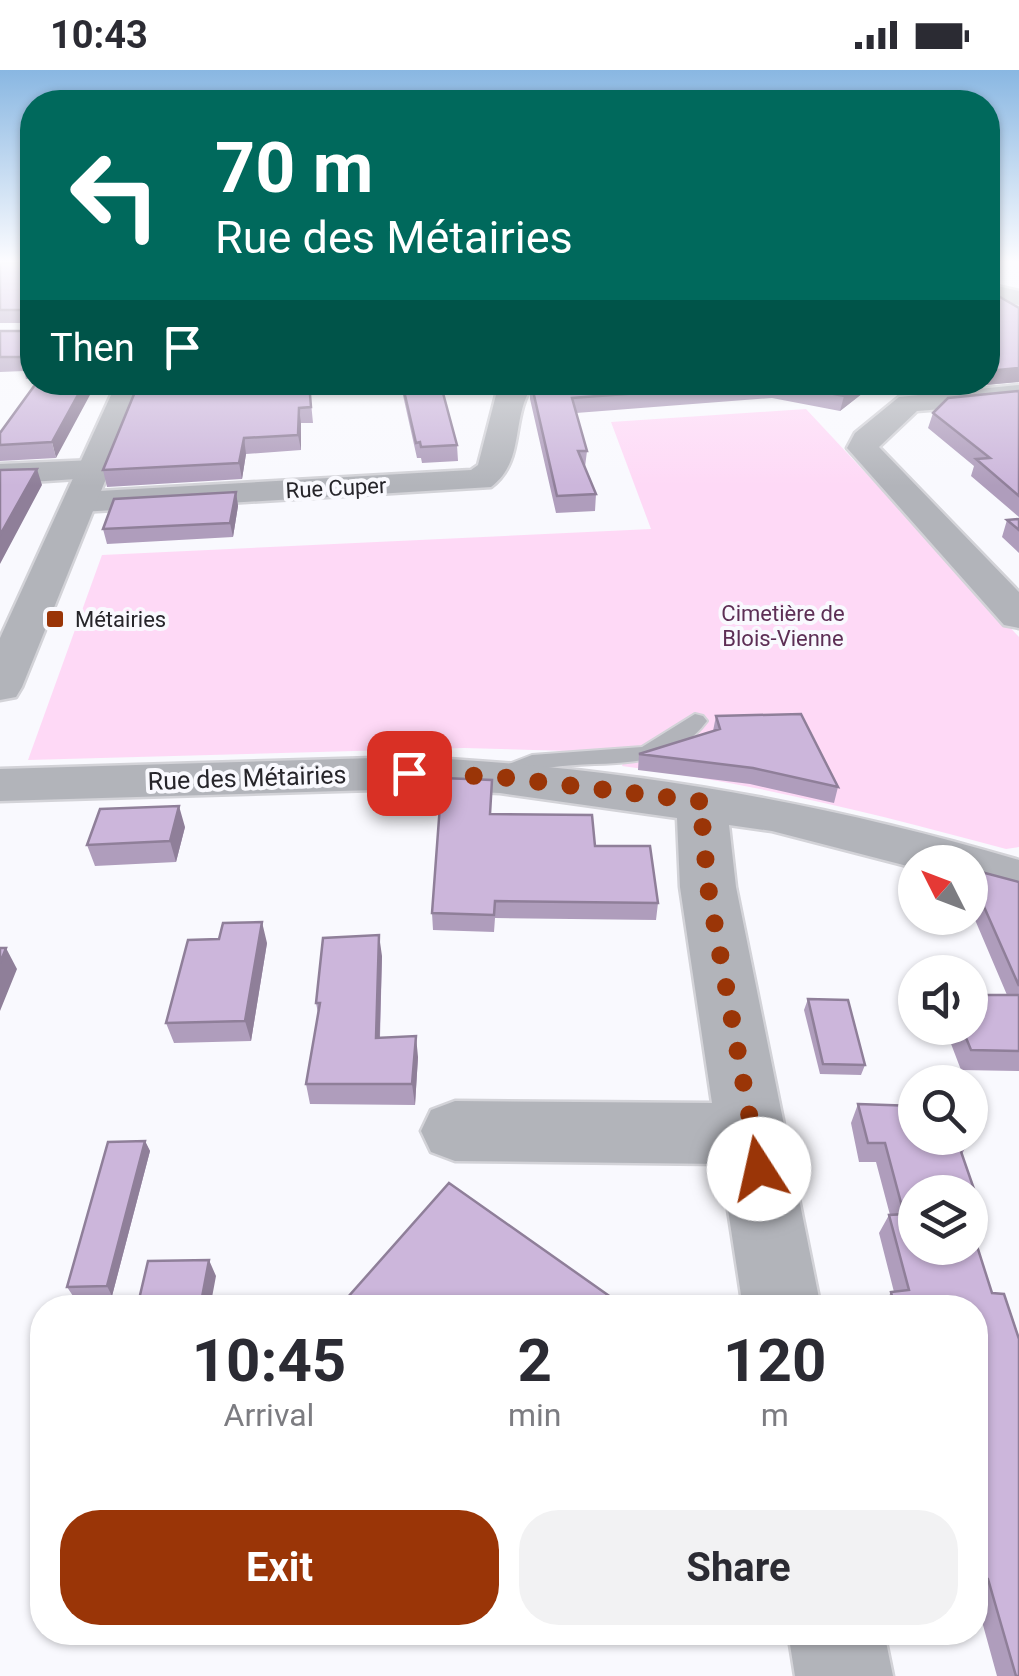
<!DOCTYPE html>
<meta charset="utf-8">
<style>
body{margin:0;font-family:Roboto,sans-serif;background:#f2f2f3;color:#2b2b33;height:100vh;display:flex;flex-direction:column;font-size:38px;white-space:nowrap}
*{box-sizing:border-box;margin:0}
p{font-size:32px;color:#7c7c81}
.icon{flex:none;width:55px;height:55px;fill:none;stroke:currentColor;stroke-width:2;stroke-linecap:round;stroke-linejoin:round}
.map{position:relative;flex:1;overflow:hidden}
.side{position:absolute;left:30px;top:1225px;width:958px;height:350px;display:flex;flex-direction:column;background:#fff;border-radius:40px;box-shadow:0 2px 8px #0004}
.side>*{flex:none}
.guide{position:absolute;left:20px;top:20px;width:980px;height:305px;border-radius:40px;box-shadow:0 2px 8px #0004;background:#00695c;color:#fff;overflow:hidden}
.needle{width:65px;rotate:312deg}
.tools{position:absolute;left:898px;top:775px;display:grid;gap:20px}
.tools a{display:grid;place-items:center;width:90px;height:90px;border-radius:50%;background:#fff;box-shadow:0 2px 8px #0004;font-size:50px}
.pin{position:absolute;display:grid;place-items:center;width:85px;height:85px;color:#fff;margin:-42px;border-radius:20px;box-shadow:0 5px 15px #0006}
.me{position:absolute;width:110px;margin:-55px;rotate:350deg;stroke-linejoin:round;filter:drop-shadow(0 0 8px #0008)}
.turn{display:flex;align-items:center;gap:35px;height:210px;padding:0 30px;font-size:45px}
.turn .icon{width:130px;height:130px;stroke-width:2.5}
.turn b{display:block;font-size:70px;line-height:85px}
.then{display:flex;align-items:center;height:95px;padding:0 30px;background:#0003;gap:20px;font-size:38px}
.eta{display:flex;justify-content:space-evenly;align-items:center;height:170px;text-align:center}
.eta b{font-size:60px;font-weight:700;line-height:70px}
.primary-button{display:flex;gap:20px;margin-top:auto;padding:20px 30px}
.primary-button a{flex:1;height:115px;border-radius:40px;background:#9a3507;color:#fff;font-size:40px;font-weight:700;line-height:115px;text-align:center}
.primary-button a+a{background:#f2f2f3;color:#2b2b33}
.status{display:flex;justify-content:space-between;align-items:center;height:70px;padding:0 50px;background:#fff;direction:ltr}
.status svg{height:28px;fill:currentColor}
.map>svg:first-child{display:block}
.green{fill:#fed9f6}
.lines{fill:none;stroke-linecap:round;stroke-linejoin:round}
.service-casing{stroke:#d3d3d8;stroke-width:4}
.minor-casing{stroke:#d3d3d8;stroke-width:5}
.tertiary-casing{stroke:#d3d3d8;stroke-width:5}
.service{fill:#b2b4ba;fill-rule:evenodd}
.minor{fill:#b2b4ba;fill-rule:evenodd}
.tertiary{fill:#b2b4ba;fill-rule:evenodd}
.wall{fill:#af9dbc;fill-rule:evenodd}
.shaded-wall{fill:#8f7f99}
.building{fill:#ccb6db;stroke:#8f7f99;stroke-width:2.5}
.route{stroke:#9a3507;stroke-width:18;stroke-dasharray:0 32.4}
.poi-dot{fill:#9a3507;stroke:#f9f9fe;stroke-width:4}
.labels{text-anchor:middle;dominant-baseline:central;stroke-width:8;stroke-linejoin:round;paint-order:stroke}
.far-street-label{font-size:22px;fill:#26252a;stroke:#f9f9fe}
.far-park-label{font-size:22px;fill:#5d2f55;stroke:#f9f9fe}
.far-poi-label{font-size:22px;fill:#26252a;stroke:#f9f9fe;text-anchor:start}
.street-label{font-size:25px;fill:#26252a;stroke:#f9f9fe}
</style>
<div class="status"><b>10:43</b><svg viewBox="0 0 49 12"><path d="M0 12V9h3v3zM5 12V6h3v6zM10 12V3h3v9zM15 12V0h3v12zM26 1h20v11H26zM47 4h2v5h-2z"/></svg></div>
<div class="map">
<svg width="1019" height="1606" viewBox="0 0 1019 1606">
<rect width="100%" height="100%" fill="#f9f9fe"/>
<path class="green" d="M806,339L1019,567V777L1006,779C877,744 754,713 622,696L627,683L620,678L602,682L464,678L28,690L102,485L651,459L611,352Z"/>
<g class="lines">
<defs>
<path id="service" d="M695,644L703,646L707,651C663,709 598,686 537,700C524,703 513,711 500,715L488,707L491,701L532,685L642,677Z"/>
<path id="minor" d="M988,214L1019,221V235L988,228Z
M503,312H535C509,346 527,390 491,417L81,442L69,439L64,432L69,425L81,422L471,400L478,395L497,321Z
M1019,315V333L917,341L879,377L1019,522V558L1004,555L847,378L855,363L899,327Z
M95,390L107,393L112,400L107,407L0,414V394Z
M409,687C616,696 820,731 1019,790V828L970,813V792H915V798L772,761L729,755L736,817L821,1238H743L721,1094L455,1091L431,1082L421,1061L431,1040L455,1031L712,1033L680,817L677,748L500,723L409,719L0,731V699Z
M788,1562H884L893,1606H795Z"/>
<path id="tertiary" d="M117,312H145L22,617L16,627L0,630V568Z"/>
</defs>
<use href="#service" class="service-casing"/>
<use href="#minor" class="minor-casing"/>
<use href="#tertiary" class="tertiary-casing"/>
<use href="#service" class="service"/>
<use href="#minor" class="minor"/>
<use href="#tertiary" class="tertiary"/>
</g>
<path class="wall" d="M32,191V309H26L24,301L0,302V261H31V253H0V193Z
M1019,238V312L920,321L910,312H988Z
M37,312L56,388L0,391V363Z
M309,312L313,353H301V380L246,384L242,409L107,417L103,400Z
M400,312H440L457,375L458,391L422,393L421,388H417Z
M877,312L840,341L772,328L576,343L587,381L585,397L596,424L595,441L556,443L530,329V314Z
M1019,321V447L971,406L974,396L928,358L933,343Z
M236,422L238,436L233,467L107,474L103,459Z
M1019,449V483L1002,467L1007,450Z
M716,646L838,717L834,733L750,714L638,700L639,684L713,661Z
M491,744L595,776L658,833L656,850L495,848L494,862L433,860L432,843Z
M185,757L176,792L95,796L87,775Z
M970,799L1019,812V1001L961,1000L945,958H970L1007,925L970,838Z
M267,873L251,971L174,973L166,953Z
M382,886L380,968L418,987L415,1035L310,1034L306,1014L318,943L316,933Z
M808,929L865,995L861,1005L820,1004L804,940Z
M858,1034L968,1073L962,1084L983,1145L972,1161L1019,1606H997L975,1526V1238H883L891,1222H894L879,1163L889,1145H890L876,1092H859L851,1053ZM970,1122V1178H915Z
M145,1071L150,1081L112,1226H73L67,1217Z"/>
<path class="shaded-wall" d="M1019,298V312L920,321L922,312H988V301Z
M85,312H97L56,388L52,372Z
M862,312H877L840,341L844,326Z
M299,338L301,353V380L298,365Z
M244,368L246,384L242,409L239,393Z
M37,399L42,415L0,494V465Z
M236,422L238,436L233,467L230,453Z
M179,736L185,757L176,792L170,771Z
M262,852L267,873L251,971L245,951Z
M379,865L382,886L379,988L376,968Z
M6,878L17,899L0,941V893Z
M416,966L418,987L415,1035L412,1014Z
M145,1071L150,1081L112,1226L107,1216Z
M209,1190L216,1206L210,1238H200Z"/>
<path class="building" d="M32,191V294H22L25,287H0V261H31V240H0V193Z
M993,223L1019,238V298L988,301V224Z
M37,312H85L52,372L0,375V363Z
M139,312H309L311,337L299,338L298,365L244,368L239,393L103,400Z
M402,312H440L457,375L421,377L420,372L416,373Z
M531,312H862L844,326L775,313L572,328L587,381H578L596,424L557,426Z
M1019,321V426L976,389L990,388L933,343L948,328Z
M37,399L0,465V400Z
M236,422L230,453L103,459L114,429Z
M1019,449V460L1007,450Z
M801,644L838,717L753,698L639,684L720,659L716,646Z
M442,708L492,710L490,744L592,745L595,776H650L658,833L495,831L494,845L432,843Z
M179,736L170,771L87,775L100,739Z
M970,799L1019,812V916L970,805Z
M262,852L245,951L166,953L188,870L219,869L223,853Z
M379,865L376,968L416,966L412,1014H306L320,933H316L323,868Z
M0,878H6L0,893Z
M970,925H1019V981L971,980L962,958H970Z
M808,929L848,930L865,995L823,994Z
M858,1034L915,1036V1068H966L968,1073H958L983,1145H970V1122H915V1178H970V1154L992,1223L1004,1224L1019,1269V1606H1016L988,1509L975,1510V1238H895L891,1222L909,1220L889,1145L904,1144L885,1073H868Z
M145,1071L107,1216L67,1217L108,1072Z
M449,1113L615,1230L609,1238H342L340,1236Z
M209,1190L200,1238H137L148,1191Z"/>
<linearGradient id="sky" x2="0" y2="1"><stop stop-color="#89b7e2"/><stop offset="0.46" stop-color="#fcfcff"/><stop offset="1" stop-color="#fcfcff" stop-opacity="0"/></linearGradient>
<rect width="1019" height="416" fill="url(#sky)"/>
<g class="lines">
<path class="route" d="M409,703L500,707L706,732L702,751L708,817L759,1099"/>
</g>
<rect class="poi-dot" x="45" y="539" width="20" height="20" rx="5"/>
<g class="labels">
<g class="far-street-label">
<text transform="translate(336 418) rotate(-3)">Rue Cuper</text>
</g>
<g class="far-park-label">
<text x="783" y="543">Cimetière de<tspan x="783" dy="25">Blois-Vienne</tspan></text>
</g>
<g class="far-poi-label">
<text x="75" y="549">Métairies</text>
</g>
<g class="street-label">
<text transform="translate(247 708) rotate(-2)">Rue des Métairies</text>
</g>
</g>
</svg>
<div class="tools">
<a><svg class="needle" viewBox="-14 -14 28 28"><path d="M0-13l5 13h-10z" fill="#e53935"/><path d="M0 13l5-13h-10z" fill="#7c7c81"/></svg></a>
<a><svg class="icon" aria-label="sound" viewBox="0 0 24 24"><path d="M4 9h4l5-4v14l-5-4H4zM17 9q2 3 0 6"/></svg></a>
<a><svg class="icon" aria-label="search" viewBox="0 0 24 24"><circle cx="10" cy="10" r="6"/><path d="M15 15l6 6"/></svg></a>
<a><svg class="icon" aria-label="layers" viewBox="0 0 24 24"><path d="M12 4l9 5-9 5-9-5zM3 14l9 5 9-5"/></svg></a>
</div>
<div class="pin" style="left:409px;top:703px;background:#d93025"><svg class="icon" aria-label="arrive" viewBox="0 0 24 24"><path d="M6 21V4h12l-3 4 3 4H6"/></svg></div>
<svg class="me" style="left:759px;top:1099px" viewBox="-20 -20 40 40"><circle r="19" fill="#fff"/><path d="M0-13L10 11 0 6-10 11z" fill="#9a3507"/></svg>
<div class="guide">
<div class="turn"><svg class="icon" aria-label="left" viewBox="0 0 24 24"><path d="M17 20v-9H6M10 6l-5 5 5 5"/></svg><div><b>70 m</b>Rue des Métairies</div></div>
<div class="then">Then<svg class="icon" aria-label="arrive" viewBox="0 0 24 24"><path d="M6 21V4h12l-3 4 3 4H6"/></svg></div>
</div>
<section class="side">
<div class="eta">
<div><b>10:45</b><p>Arrival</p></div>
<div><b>2</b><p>min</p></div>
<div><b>120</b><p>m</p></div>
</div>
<div class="primary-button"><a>Exit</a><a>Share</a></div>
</section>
</div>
